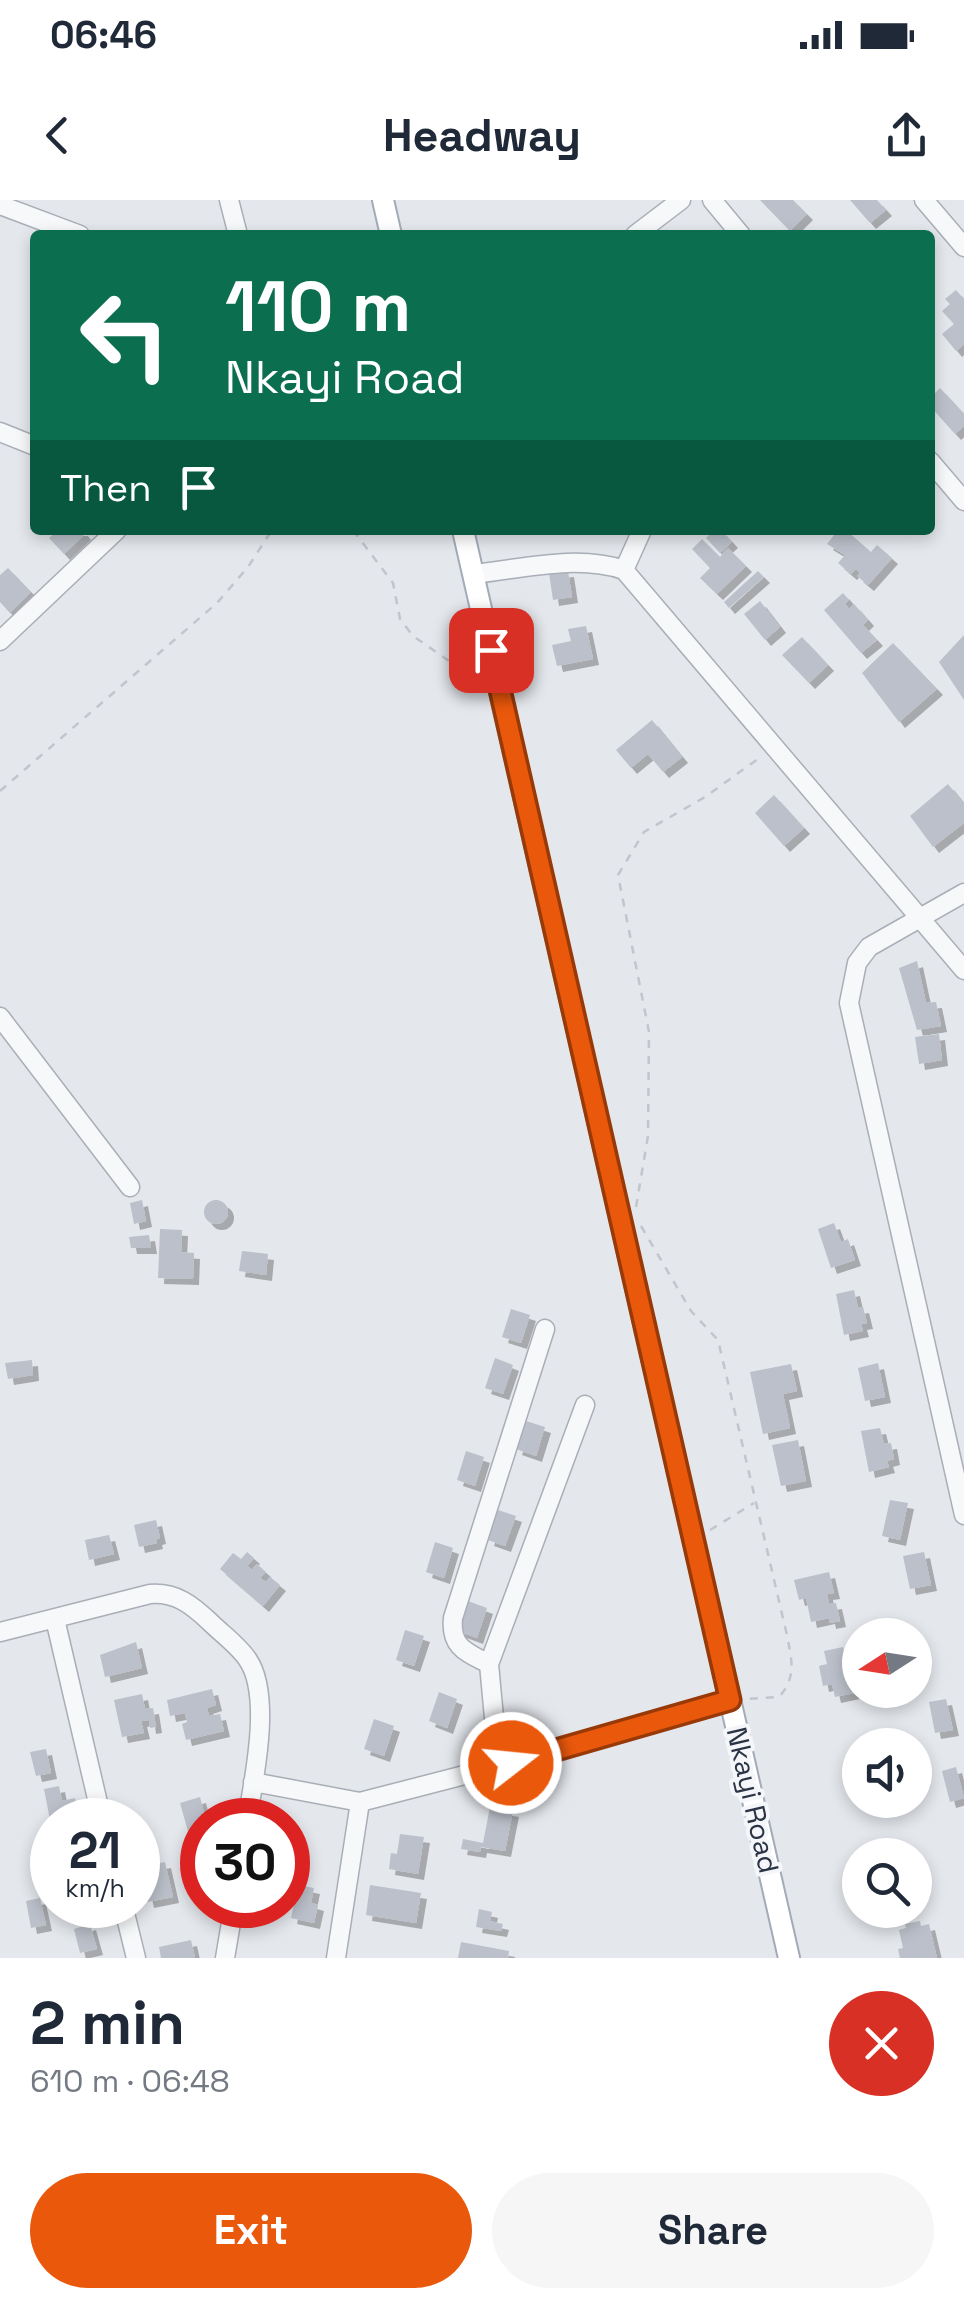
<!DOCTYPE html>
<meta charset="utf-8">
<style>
body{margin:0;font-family:"Space Grotesk",sans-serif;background:#f6f6f7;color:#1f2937;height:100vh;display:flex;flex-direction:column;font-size:38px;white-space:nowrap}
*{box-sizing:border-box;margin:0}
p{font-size:32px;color:#747a83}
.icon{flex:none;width:55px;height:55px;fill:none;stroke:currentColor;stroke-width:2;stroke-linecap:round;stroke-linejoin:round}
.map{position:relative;height:1758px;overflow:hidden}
.drawer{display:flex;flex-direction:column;background:#fff;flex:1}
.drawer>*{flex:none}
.banner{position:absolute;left:30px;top:30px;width:905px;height:305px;border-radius:10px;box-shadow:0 5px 15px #0003;background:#0b6e4f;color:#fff;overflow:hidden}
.needle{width:65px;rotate:258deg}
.buttons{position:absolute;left:842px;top:1418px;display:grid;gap:20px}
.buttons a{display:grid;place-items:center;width:90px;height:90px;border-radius:50%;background:#fff;box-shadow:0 5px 15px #0003;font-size:50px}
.speed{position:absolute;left:30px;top:1598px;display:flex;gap:20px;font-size:50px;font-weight:700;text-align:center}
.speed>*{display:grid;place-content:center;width:130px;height:130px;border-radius:50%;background:#fff;box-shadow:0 5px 15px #0003;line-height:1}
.speed small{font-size:25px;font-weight:400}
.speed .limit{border:15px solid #d22;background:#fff;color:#111}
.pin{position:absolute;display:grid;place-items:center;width:85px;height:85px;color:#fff;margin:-42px;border-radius:20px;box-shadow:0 5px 15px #0006}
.me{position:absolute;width:110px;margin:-55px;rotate:74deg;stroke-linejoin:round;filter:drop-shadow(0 0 8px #0008)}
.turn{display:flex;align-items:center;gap:35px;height:210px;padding:0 30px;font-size:45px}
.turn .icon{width:130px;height:130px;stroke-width:2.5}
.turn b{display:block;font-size:70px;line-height:85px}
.then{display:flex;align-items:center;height:95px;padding:0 30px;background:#0003;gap:20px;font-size:38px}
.round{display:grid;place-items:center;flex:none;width:105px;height:105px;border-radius:52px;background:#f6f6f7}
.head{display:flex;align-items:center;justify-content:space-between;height:170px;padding:0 30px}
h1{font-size:60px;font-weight:700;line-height:75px}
.action{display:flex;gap:20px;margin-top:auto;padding:20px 30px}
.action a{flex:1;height:115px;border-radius:60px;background:#ea580c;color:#fff;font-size:40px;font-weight:700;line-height:115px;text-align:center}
.action a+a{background:#f6f6f7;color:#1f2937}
.status{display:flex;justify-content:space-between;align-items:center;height:70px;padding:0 50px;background:#fff;direction:ltr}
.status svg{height:28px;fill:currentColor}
header{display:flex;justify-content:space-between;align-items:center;height:130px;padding:0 30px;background:#fff;font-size:45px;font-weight:700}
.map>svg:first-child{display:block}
.building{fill:#bbc0ca;filter:url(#shadow)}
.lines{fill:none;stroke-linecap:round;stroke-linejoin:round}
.minor-casing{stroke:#a9aeb7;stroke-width:21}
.major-casing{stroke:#a3abb8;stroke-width:24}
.path{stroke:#c2c5cb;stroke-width:2.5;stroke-dasharray:8 8;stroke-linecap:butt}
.minor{stroke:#f7f8fa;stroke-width:18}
.major{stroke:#fff;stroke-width:20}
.route-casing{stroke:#983908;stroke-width:25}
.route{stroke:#ea580c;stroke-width:18}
.labels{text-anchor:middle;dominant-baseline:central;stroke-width:8;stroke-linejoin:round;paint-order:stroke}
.street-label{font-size:28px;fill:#2b3445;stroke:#f4f6f9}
</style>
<div class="status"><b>06:46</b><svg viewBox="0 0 49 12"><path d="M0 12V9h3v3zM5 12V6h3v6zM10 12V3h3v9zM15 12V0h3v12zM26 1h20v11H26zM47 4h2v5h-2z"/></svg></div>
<header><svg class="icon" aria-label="back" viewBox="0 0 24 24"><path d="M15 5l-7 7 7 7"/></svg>Headway<svg class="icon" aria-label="share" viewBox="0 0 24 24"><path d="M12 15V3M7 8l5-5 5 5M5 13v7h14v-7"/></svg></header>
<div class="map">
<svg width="964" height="1758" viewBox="0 0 964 1758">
<defs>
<filter id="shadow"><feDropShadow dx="6" dy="6" stdDeviation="0" flood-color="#0004"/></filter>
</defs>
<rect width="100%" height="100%" fill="#e4e7ec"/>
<path class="building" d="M760,0H793L807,14L790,31Z
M850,0H877L886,10L870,23Z
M956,90L964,99V144L956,151L942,134L954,124L942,111L950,104L945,99Z
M940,188L964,214V226L955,234L930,206V198Z
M58,330H82L85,334L64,354L49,338Z
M714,330H721L732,342L720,353L706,338Z
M838,330H846L871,352L877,345L892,358L868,385L857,376L860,373L856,369L851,374L838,363L845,355L827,344Z
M702,339L720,357L728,348L746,366L717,394L700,378L710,368L692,349Z
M8,368L31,392L10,413L0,402V375Z
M568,371L572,397L553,400L549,373Z
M758,371L764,377L729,408L724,402Z
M843,393L849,400L845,404L849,409L854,404L868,420L863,425L877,440L861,453L824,410Z
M760,401L780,427L765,440L744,414Z
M586,426L593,459L557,466L552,445L571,441L568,429Z
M964,435V500L939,462Z
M802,437L828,465L809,483L782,455Z
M893,443L937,489L899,522L862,473Z
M652,520L682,557L663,572L648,554L631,568L616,550Z
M948,584L964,604V623L933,647L910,616Z
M774,595L804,628L784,646L755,613Z
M917,761L926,803L936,802L941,826L917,830L899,768Z
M939,834L942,860L919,864L915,837Z
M142,1000L146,1021L134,1024L130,1003Z
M204 1012a12 12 0 1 1 24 0a12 12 0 1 1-24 0Z
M834,1023L841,1042L848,1039L855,1060L831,1068L818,1029Z
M160,1029L182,1030L181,1052L194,1053L193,1079L158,1078Z
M149,1035L151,1048H131L129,1037Z
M242,1051L268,1054L266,1075L239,1071Z
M854,1090L858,1108L863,1107L867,1123L861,1124L863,1131L844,1135L836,1094Z
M511,1109L530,1115L521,1143L502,1137Z
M495,1158L513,1165L503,1194L485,1188Z
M32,1160L33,1175L8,1179L5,1163Z
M878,1163L885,1197L865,1201L858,1168Z
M791,1164L797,1191L783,1194L790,1228L763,1234L750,1172Z
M526,1221L545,1227L536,1256L516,1249Z
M880,1228L884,1244L891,1243L894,1259L887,1261L889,1267L869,1272L861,1231Z
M798,1240L806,1281L781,1286L772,1245Z
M466,1251L484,1257L475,1286L457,1280Z
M890,1300L908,1303L900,1340L882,1336Z
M498,1310L516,1316L505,1346L488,1340Z
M156,1320L160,1338L156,1339L157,1343L139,1347L134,1325Z
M109,1335L114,1354L89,1360L85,1340Z
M435,1342L453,1348L444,1378L426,1372Z
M247,1352L254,1358L247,1366L252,1370L257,1364L266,1372L260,1378L266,1382L270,1377L280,1385L263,1406L220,1369L233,1353L241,1359Z
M924,1352L931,1385L910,1389L903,1356Z
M829,1372L834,1393L827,1394L829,1404L836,1403L840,1421L830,1423L829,1418L811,1422L806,1398L799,1400L794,1380Z
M468,1401L487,1408L477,1438L458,1431Z
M405,1430L424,1436L414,1466L396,1460Z
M136,1442L142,1468L105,1477L100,1455Z
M843,1447L846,1459L854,1457L857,1473L850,1475L854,1493L835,1497L832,1484L823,1486L819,1466L827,1464L824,1451Z
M212,1489L216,1505L207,1508L209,1516L220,1514L224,1531L186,1540L182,1524L187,1522L185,1513L170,1516L167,1500Z
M439,1492L457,1499L447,1528L429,1521Z
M142,1494L145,1509L153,1508L156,1527L150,1528L149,1520L141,1521L144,1533L122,1537L114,1500Z
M946,1499L953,1530L935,1533L929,1502Z
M374,1519L394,1526L384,1556L364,1549Z
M46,1549L51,1573L36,1576L30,1552Z
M956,1567L964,1598L950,1602L942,1571Z
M59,1586L62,1601L75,1598L79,1616L50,1620L44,1589Z
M200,1597L204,1613L200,1614L202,1632L189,1635L180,1603Z
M490,1607L513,1611L505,1651L481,1647L480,1652L461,1649L463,1639L483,1643Z
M400,1634L424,1637L418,1674L389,1669L391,1653L397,1654Z
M165,1662L173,1697L148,1702L145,1689L150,1688L145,1666Z
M298,1685L314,1688L311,1703L318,1705L314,1723L291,1718Z
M370,1685L421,1693L416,1723L366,1715Z
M40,1698L46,1725L31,1728L26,1701Z
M479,1709L492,1712L490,1721L503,1724L501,1731L476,1727Z
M920,1721L921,1726L929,1724L937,1758H900L898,1749L903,1748L899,1730L906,1728L905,1724Z
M90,1724L97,1749L80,1753L74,1729Z
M191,1740L195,1758H161L159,1747Z
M461,1742L509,1751L508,1758H458Z"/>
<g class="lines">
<defs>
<path id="minor" d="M229,0L238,35
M712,0L741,35
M924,0L964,47
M0,5L80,35
M635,35L681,0
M0,232L35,246
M930,261L964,301
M624,370L642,330
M474,374C522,369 577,354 624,370L964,770
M0,441L117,330
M964,693L869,747L857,763L849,803L964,1315
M0,817L130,987
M55,1419L102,1620
M0,1432L150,1394C176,1392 192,1405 210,1422C222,1434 239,1446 248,1460C272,1496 254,1579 247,1620
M489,1464C466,1452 450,1447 453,1418L545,1129
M511,1563L494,1518L489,1464L585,1205
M253,1582L360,1602L511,1563L730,1500
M123,1705L136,1758
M225,1758L234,1705
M336,1758L360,1602"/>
<path id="major" d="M383,0L391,35
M463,330L789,1758"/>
</defs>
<use href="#minor" class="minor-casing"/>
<use href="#major" class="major-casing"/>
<path class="path" d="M353,330L393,383L400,419L413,436L452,463
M0,591L217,403L248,367L272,330
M636,1007L648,936L649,832L618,675L644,632L705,597L762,556
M641,1026L691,1111L718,1140L786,1431C791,1457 798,1476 779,1497L746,1499
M710,1330L754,1303"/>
<use href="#minor" class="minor"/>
<use href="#major" class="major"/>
</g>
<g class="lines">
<defs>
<path id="route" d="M491,450L730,1500L511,1563"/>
</defs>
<use href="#route" class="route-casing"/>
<use href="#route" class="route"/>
</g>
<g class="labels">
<g class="street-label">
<text transform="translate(753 1600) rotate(77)">Nkayi Road</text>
</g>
</g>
</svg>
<div class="buttons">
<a><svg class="needle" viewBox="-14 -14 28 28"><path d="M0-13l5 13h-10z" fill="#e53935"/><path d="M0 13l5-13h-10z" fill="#747a83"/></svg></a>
<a><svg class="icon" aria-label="sound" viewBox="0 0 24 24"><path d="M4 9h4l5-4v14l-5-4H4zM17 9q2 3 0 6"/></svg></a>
<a><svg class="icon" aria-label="search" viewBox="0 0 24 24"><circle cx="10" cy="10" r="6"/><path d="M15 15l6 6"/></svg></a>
</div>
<div class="speed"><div>21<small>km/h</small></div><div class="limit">30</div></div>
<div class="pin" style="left:491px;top:450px;background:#d93025"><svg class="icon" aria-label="arrive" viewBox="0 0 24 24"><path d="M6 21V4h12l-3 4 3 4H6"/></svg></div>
<svg class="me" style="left:511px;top:1563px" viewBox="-20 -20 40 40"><circle r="17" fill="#ea580c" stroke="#fff" stroke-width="3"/><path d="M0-11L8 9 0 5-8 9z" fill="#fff"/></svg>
<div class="banner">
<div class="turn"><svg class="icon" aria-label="left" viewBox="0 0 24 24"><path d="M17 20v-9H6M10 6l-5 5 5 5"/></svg><div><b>110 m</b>Nkayi Road</div></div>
<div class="then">Then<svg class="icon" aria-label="arrive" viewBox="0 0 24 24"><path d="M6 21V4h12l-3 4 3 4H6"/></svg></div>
</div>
</div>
<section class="drawer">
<div class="head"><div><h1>2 min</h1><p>610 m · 06:48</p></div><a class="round" style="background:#d93025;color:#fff"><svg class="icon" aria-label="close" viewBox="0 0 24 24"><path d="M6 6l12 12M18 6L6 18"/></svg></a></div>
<div class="action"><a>Exit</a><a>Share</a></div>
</section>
